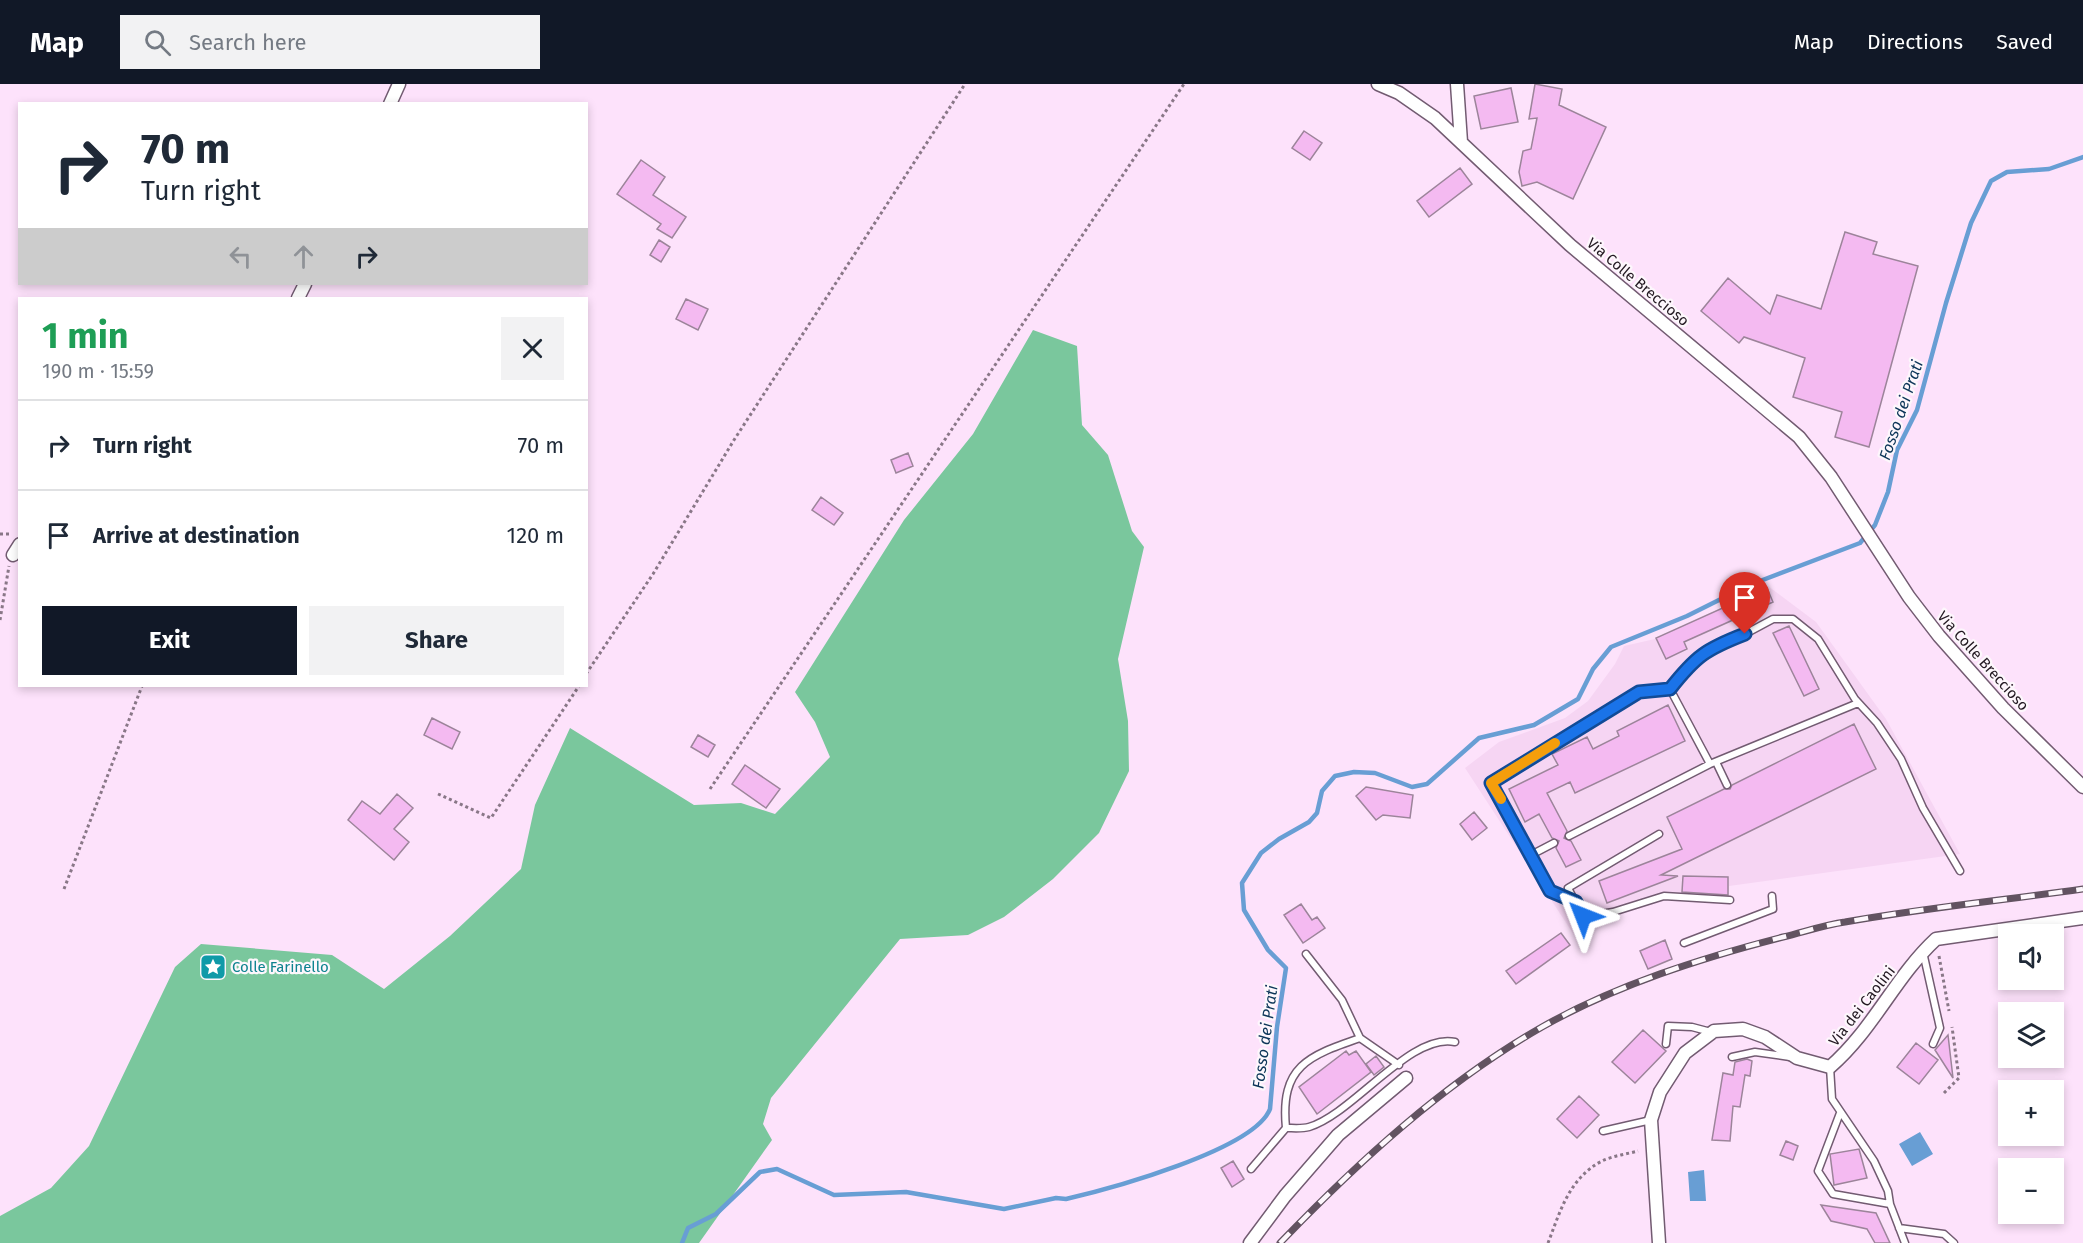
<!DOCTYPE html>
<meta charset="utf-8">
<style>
body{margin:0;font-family:"Fira Sans",sans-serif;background:#f2f2f3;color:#1f2937;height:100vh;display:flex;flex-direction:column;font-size:22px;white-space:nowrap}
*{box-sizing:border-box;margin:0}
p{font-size:20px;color:#747a83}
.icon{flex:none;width:33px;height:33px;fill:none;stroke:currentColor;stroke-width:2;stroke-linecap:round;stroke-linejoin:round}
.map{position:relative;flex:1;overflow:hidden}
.panel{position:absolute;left:18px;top:213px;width:570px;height:390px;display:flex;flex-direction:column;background:#fff;border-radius:0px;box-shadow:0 3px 9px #0003}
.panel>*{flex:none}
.guide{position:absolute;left:18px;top:18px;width:570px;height:183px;border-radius:0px;box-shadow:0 3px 9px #0003;background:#fff;color:#1f2937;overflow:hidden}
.controls{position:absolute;left:1998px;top:840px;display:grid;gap:12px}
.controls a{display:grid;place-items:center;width:66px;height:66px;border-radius:0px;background:#fff;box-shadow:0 3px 9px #0003;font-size:30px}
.pin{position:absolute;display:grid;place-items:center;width:51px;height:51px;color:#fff;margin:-62px -26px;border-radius:50% 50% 50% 0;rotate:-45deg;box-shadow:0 0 6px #0007}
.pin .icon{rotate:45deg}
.me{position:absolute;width:66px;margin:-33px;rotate:315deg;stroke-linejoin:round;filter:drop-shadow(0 0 4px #0008)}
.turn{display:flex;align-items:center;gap:21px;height:126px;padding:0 24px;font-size:27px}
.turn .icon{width:78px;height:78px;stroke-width:2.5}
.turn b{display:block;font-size:42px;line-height:51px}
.lanes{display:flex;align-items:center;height:57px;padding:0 24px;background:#0003;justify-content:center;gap:30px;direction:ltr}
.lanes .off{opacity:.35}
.round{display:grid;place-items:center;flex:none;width:63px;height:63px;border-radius:0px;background:#f2f2f3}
.overview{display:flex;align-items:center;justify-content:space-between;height:102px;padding:0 24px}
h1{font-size:36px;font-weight:700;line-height:45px;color:#1e9e55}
.action{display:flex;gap:12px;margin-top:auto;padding:12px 24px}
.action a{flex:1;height:69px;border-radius:0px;background:#111827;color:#fff;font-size:24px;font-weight:700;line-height:69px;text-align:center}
.action a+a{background:#f2f2f3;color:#1f2937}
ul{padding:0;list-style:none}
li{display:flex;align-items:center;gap:18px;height:90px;padding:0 24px;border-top:2px solid #e0e1e3}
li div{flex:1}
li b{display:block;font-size:22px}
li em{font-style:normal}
header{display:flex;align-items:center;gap:36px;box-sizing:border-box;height:84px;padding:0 30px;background:#111827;color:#fff}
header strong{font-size:28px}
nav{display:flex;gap:33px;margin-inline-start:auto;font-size:21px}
.search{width:420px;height:54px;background:#f2f2f3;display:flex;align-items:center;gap:15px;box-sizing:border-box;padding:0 21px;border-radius:0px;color:#747a83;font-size:22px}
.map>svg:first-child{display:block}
.built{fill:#f6d5f3}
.forest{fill:#7ac79d}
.water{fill:#689ed4}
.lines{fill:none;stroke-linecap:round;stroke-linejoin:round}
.stream{stroke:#689ed4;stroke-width:4.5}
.building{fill:#f4baf1;stroke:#9c849a;stroke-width:1.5}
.service-casing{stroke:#725b71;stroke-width:9}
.minor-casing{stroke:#725b71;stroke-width:15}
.path{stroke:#897787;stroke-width:3;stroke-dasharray:3 3;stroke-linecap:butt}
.service{stroke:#fff;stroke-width:6}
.minor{stroke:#fff;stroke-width:12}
.rail-casing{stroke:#625361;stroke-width:7}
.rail{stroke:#fdf7fc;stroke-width:4.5;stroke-dasharray:14;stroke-linecap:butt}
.route-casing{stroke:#114b97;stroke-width:15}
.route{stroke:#1a73e8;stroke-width:10}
.slow{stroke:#f59e0b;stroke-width:10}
.labels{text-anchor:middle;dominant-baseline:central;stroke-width:4.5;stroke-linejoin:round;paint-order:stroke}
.street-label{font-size:15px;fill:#231922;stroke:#fdf7fc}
.culture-label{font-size:15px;fill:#0d838f;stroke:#fdf7fc;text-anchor:start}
.water-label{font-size:16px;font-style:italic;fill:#0c3558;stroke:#fdf7fc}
</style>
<header>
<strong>Map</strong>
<div class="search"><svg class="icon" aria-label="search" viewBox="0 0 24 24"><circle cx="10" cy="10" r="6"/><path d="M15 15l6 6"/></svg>Search here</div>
<nav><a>Map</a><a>Directions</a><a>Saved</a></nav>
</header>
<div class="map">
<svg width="2083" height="1159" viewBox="0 0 2083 1159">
<rect width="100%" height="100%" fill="#fde2fb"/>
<path class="built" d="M1768,502L1816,538L1886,635L1960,770L1729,802V811L1678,812L1623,826L1574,851L1465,684L1499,658L1565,634L1588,617L1615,580L1624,562L1655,555Z"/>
<path class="forest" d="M1033,246L1077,262L1082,341L1108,371L1132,447L1144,463L1118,575L1128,637L1129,687L1099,749L1053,795L1004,833L968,851L900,855L771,1014L763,1040L772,1056L699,1159H0V1132L51,1104L89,1062L175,883L201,860L332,871L384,905L450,852L521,785L535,721L570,644L694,721L741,719L775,730L830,673L815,638L795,608L904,436L973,350Z"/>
<path class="water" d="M1920,1048L1933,1070L1912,1082L1899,1060Z
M1704,1086L1706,1117H1690L1688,1088Z"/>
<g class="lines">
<path class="stream" d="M682,1159L688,1144L716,1130L760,1088L777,1085L834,1111L906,1108L1004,1125L1056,1114L1066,1115C1109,1105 1254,1066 1270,1025L1277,943L1286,884L1268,866L1244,826L1242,799L1261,769L1279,755L1309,738L1317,729L1322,707L1335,692L1354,688L1375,689L1412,703L1427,700L1479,654L1534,641L1578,615L1593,585L1611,563L1687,532L1747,502L1860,459L1875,441L1888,408L1897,366L1917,326L1946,219L1971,139L1991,97L2007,88L2049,85L2083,73"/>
</g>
<path class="building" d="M1535,0L1562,5L1559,21L1606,43L1573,115L1537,98L1522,102L1519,88L1523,67L1531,65L1537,34L1529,35Z
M1511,4L1518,38L1481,45L1474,12Z
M1304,47L1322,59L1310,76L1292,64Z
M641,76L665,93L653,111L686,133L672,154L657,145L661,140L617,110Z
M1460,84L1472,100L1429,133L1417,117Z
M1845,148L1877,158L1873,170L1918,182L1869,363L1835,353L1842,328L1793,313L1805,274L1744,253L1739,259L1701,227L1728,194L1770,230L1777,211L1821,225Z
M659,156L670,163L661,178L650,171Z
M686,215L708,225L698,246L676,235Z
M908,369L913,382L896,389L891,376Z
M821,413L843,429L834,441L812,426Z
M1767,504L1773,518L1684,558L1687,565L1666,575L1656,554Z
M1789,542L1819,605L1804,612L1773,549Z
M1668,621L1685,657L1575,709L1570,698L1547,709L1567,747L1564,754L1571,757L1581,776L1566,783L1556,764L1559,757L1552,754L1539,730L1525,738L1509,705L1558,681L1552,670L1587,653L1593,665L1619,652L1617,647Z
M432,634L460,648L452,665L424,651Z
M1854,640L1876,685L1661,791L1678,792L1607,819L1599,797L1682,765L1667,733L1724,705H1730L1732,701Z
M698,651L715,661L708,673L691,663Z
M745,681L780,705L766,724L732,700Z
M1366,703L1413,711L1410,734L1383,731L1376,736L1356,712Z
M397,710L413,724L394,745L409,758L394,776L348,736L362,717L380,730Z
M1474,728L1487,744L1472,756L1460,740Z
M1683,792L1728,793V811L1682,808Z
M1301,820L1312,836L1317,833L1325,844L1303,859L1284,831Z
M1561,849L1570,861L1516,900L1506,887Z
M1665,856L1672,875L1648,885L1640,867Z
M1643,946L1666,967L1635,999L1612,978Z
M1948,951L1953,994L1935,966Z
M1916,959L1938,976L1919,1000L1897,983Z
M1346,967L1349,971L1356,967L1371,988L1317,1030L1299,1003Z
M1376,972L1384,983L1374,991L1366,980Z
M1747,975L1752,977L1750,992L1745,991L1740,1023L1733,1022L1730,1057L1712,1056L1723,989L1733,991L1735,978Z
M1579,1012L1599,1031L1577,1054L1557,1035Z
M1786,1057L1798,1062L1793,1076L1780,1071Z
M1859,1065L1867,1094L1834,1101L1830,1070Z
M1233,1077L1244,1095L1232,1103L1221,1084Z
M1821,1121L1876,1129L1890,1159H1875L1867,1145L1831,1137Z"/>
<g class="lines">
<defs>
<path id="service" d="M1670,605L1710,680L1858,619
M1716,678L1727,701
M1659,750L1568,804L1583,833L1613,828L1664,812L1730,816
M1569,752L1710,680
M1531,771L1554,759
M1576,818L1550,807L1492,699L1639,608L1670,605L1692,577L1715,561L1745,550L1773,535H1793L1818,555L1855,615L1877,639L1901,675L1923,724L1960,787
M1684,859L1773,825L1772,812
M1923,868L1940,944L1933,960
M1306,870L1342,916L1360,954L1399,981
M1360,954C1308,972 1280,982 1286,1044C1293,1044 1302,1045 1309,1043C1353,1030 1411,948 1455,958
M1666,960L1668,942L1692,943L1711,948
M1732,973L1755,968L1790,973
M1830,983L1832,1015L1874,1077L1888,1107L1890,1120
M1840,1029L1818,1087L1833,1110L1890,1120L1905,1159
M1603,1047L1651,1036
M1251,1085L1286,1044
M1899,1144L1944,1150L1954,1159"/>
<path id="minor" d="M1378,0L1399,9L1435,34L1570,161L1799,353L1831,393L1909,513L1939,552L2003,624L2083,703
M1457,0L1461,58
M390,20L399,0
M298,214L305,200
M13,471L20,460
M1250,1159L1285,1112L1338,1051L1406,994
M1659,1159L1651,1036L1660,1008L1685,969L1714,947L1743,945L1765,953L1797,974L1830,983C1873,946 1895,893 1936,855L2083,834"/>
</defs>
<use href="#service" class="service-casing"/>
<use href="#minor" class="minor-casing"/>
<path class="path" d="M0,450H10
M0,536L9,482
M586,590L653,490L734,356L965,0
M710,705L1184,0
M438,710L491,734L579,602
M64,805L142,602
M1939,872L1949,927
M1944,1009L1959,994L1952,943
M1548,1159C1560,1128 1569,1094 1602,1077C1612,1072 1627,1070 1638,1067"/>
<use href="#service" class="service"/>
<use href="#minor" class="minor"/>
<defs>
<path id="rail" d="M1280,1159C1358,1078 1444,999 1542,943C1616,901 1701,874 1783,853C1804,848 1824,841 1845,838C1924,824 2004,816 2083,805"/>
</defs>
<use href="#rail" class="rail-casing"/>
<use href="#rail" class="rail"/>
</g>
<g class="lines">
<defs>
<path id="route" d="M1583,832L1576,818L1550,807L1491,699L1639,608L1670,605C1696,572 1706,565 1745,550"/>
</defs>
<use href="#route" class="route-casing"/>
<use href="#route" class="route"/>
<path class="slow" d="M1501,715L1491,699L1555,659"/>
</g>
<defs>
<symbol id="sight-square" viewBox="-11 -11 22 22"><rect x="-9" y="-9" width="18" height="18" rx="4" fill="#0f9aa8" stroke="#fdf7fc"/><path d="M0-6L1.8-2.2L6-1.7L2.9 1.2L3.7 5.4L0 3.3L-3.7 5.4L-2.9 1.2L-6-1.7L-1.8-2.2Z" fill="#fff"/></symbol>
</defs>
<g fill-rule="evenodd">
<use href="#sight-square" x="198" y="868" width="30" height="30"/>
</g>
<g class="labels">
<g class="street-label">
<text transform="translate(1638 198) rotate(40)">Via Colle Breccioso</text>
<text transform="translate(1983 577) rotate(48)">Via Colle Breccioso</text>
<text transform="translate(1862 922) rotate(-52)">Via dei Caolini</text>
</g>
<g class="culture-label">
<text x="232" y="883">Colle Farinello</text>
</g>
<g class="water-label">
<text transform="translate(1901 326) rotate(-71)">Fosso dei Prati</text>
<text transform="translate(1265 953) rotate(-82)">Fosso dei Prati</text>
</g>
</g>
</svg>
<div class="controls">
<a><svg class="icon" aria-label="sound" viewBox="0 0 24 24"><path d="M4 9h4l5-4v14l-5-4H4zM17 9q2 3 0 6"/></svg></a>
<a><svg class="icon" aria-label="layers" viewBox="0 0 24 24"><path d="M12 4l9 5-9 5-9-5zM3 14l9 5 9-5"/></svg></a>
<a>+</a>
<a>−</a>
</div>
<div class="pin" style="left:1745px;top:550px;background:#d93025"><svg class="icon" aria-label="arrive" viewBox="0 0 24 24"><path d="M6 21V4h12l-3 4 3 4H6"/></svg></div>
<svg class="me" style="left:1583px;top:832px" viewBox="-20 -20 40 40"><path d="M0-17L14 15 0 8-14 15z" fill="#1a73e8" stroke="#fff" stroke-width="4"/></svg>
<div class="guide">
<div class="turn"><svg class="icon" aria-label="right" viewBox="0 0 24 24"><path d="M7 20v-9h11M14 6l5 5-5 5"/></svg><div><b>70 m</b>Turn right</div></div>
<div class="lanes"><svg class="icon off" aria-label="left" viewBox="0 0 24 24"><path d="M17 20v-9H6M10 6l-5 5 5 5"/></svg><svg class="icon off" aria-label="ahead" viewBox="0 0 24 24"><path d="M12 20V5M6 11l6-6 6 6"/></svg><svg class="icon" aria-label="right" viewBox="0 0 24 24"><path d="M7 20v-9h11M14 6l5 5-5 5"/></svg></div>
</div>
<section class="panel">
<div class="overview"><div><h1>1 min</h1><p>190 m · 15:59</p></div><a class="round"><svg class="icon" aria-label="close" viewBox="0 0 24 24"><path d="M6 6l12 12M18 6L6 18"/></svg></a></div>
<ul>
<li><svg class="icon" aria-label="right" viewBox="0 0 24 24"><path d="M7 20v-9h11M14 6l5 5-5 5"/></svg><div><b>Turn right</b></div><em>70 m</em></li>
<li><svg class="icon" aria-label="arrive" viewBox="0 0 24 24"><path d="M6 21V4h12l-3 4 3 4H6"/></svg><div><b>Arrive at destination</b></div><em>120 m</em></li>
</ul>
<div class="action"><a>Exit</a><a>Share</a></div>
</section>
</div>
